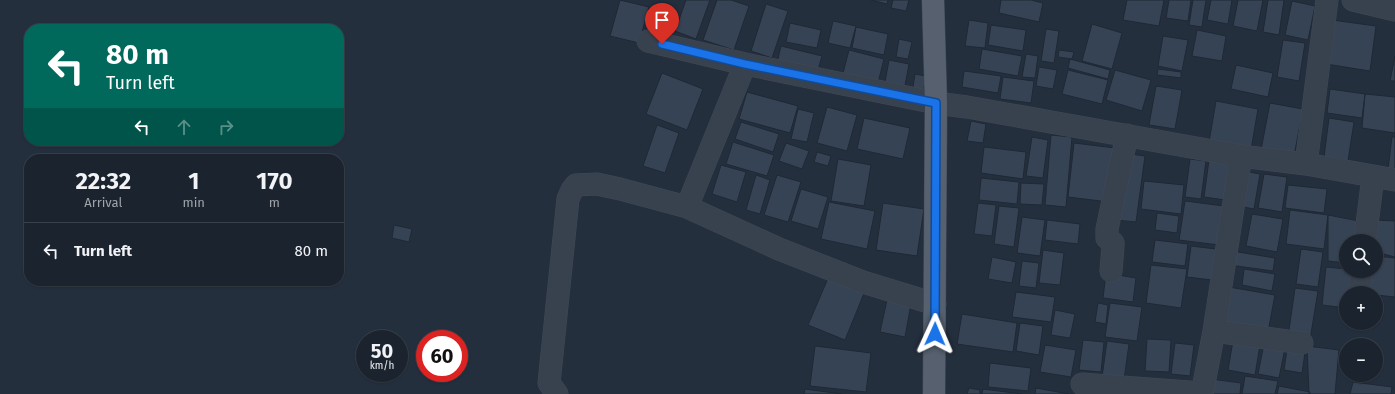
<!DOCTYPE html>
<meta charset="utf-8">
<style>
body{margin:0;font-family:"Fira Sans",sans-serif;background:#242b36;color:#f1f3f6;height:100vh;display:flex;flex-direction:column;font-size:15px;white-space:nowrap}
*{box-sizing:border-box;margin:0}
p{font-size:13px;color:#a0a4aa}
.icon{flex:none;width:22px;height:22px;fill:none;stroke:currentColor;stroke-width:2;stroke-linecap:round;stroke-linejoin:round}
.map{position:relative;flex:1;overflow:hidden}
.panel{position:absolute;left:24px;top:154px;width:320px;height:132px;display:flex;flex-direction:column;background:#1b232e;border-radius:16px;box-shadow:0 1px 3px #0004,0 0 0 1px #39404a}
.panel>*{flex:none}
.banner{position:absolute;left:24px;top:24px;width:320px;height:122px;border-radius:16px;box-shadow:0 1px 3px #0004,0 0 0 1px #39404a;background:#00695c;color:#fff;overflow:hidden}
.buttons{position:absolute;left:1339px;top:234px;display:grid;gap:8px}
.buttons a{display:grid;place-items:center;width:44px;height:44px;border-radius:50%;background:#1b232e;box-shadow:0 1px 3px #0004,0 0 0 1px #39404a;font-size:20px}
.speed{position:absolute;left:356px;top:330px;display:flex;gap:8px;font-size:20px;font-weight:700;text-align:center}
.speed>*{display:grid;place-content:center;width:52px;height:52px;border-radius:50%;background:#1b232e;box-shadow:0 1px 3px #0004,0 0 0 1px #39404a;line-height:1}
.speed small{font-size:10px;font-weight:400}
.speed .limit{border:6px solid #d22;background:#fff;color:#111}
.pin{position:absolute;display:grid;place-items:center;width:34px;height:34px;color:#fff;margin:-41px -17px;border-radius:50% 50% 50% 0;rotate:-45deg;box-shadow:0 0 4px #0007}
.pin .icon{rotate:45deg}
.me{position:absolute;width:44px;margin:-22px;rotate:1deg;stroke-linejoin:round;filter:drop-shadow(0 0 3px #0008)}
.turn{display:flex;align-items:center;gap:14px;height:84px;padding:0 16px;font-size:18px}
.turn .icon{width:52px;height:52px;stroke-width:2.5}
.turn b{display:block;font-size:28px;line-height:34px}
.lanes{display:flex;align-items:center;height:38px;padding:0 16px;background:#0003;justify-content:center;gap:20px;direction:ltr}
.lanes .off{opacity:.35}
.eta{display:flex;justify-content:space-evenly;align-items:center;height:68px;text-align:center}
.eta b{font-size:24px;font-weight:700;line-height:28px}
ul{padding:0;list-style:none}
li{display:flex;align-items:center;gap:12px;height:56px;padding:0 16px;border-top:1px solid #39404a}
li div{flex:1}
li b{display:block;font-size:15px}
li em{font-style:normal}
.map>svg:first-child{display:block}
.building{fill:#364354;stroke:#1f2835}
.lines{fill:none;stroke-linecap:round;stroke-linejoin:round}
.street-casing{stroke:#414a57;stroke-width:23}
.primary-casing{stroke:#414a57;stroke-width:23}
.street{stroke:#38414e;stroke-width:22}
.primary{stroke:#56606e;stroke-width:22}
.route-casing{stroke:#114b97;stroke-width:10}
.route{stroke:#1a73e8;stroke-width:7}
</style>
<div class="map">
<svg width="1395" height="394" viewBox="0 0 1395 394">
<rect width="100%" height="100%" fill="#242f3e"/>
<path class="building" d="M620,0L649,7L639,43L610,36Z
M686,0H710L696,39L675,31Z
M717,0H731L749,6L734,50L703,40Z
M871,0H888L887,4Z
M893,0H909L906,11L891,8Z
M1001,0H1031L1043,3L1039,22L999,13Z
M1127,0H1164L1159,26L1123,20Z
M1169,0H1191L1188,21L1166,18Z
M1193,0H1206L1202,27L1189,25Z
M1211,0H1232L1228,24L1207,20Z
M1238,0H1263L1257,31L1233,26Z
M1268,0H1284L1279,35L1263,32Z
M1292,1L1315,6L1308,40L1285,35Z
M766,4L788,11L772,58L751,51Z
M969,20L988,23L985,48L965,46Z
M1332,20L1376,26L1370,71L1326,64Z
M833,21L856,26L850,48L828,43Z
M790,23L821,30L817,48L786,42Z
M1092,24L1122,33L1112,69L1082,61Z
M991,25L1026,30L1023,51L988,45Z
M856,27L888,34L884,55L852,48Z
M1046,29L1059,31L1054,63L1041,61Z
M1197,30L1226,36L1222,61L1192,56Z
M1163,36L1188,40L1182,71L1158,66Z
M899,39L912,42L908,59L896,57Z
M1283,40L1305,43L1299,81L1277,77Z
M781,46L822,56L816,77L776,67Z
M982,49L1022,56L1018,76L979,69Z
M849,50L884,59L877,87L842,77Z
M1059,50L1074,52L1072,59L1058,57Z
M1026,54L1038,56L1035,78L1022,77Z
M1395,56V81H1390Z
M1070,59L1110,70L1108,79L1068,68Z
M889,60L909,64L904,91L884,88Z
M1236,65L1273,73L1268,97L1231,89Z
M1039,67L1057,70L1053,89L1036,86Z
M1158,69L1181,72V78L1157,75Z
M1068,70L1108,80L1102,104L1062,94Z
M1115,70L1151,80L1142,111L1106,100Z
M964,71L1001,76L998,93L962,87Z
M662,73L703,89L687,130L646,114Z
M915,74L926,76L923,95L912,93Z
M1003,77L1034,81L1031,103L1000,99Z
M1156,86L1182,90L1175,129L1149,125Z
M1330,89L1365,94L1362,118L1327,113Z
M747,92L798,106L790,133L739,119Z
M1365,94L1395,97V133L1362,128Z
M1216,101L1258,109L1251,150L1209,142Z
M1270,103L1303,109L1293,161L1260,155Z
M827,107L857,115L847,151L817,143Z
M798,109L814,113L807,142L791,139Z
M864,118L910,128L903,159L857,149Z
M1329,118L1354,122L1348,161L1324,157Z
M971,121L986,124L983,143L967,141Z
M741,122L779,134L773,152L735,139Z
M657,125L679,133L665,173L643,166Z
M1051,135L1072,137L1066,207L1045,205Z
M1032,137L1048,140L1043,178L1026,176Z
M1392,137H1395V178L1387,177Z
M733,142L774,155L767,176L726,164Z
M786,143L809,151L802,169L779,161Z
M1074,143L1115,148L1109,202L1068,197Z
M984,147L1026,152L1023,179L981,173Z
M817,152L831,156L828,166L814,162Z
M1124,153L1145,156L1136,222L1115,220Z
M838,159L871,165L864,206L831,201Z
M1190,159L1206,161L1201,199L1185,197Z
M1209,160L1229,163L1225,200L1204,197Z
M721,165L746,172L737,202L712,194Z
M1244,171L1260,174L1254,209L1238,206Z
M1264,174L1287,177L1282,212L1258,208Z
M756,175L770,180L760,214L746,210Z
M777,175L801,182L788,222L764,215Z
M981,178L1019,182L1017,204L979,200Z
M1144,181L1184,185L1181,214L1141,209Z
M1021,183L1044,184L1042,205L1020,204Z
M1288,185L1327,189L1324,213L1285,208Z
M801,189L828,197L818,229L791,221Z
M1185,201L1224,206L1219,245L1179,240Z
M829,202L875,211L867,249L821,239Z
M883,203L924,209L917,256L876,250Z
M978,203L996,205L992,236L974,234Z
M999,206L1019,208L1014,247L994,244Z
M1290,210L1328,215L1324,249L1286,244Z
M1157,213L1179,216L1177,233L1155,230Z
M1252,214L1283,219L1277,252L1246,246Z
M1328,215L1359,221L1357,241H1346V263L1328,261Z
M1022,217L1045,220L1040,256L1017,253Z
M1047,220L1080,224L1078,244L1045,240Z
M1375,220L1395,221V257L1376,252Z
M394,225L412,229L409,242L392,238Z
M1155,240L1188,244L1185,266L1152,262Z
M1191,246L1216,249L1212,280L1187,277Z
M1301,249L1323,252L1318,287L1296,284Z
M1043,250L1064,253L1060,285L1039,283Z
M1232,251L1275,258L1273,271L1229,265Z
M1376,256L1395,258V297L1376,295V293H1366L1368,271H1376Z
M992,257L1016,262L1012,283L988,279Z
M1022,261L1039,263L1036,288L1019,286Z
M1151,265L1187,269L1181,308L1146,303Z
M1326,267L1346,269V271H1353L1352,293H1346V308L1322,305Z
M1244,269L1275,274L1272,291L1242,285Z
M1106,273L1136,278L1133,302L1103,298Z
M829,276L865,291L845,340L808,325Z
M1229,287L1275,295L1268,332L1222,324Z
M1295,288L1318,291L1310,340L1288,337Z
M1016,292L1055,297L1051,322L1012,317Z
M887,300L911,304L905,337L880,332Z
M1098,303L1108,305L1106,324L1095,322Z
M1110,303L1142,307L1137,341L1105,337Z
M1055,310L1075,314L1070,338L1051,335Z
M962,314L1017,323L1013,352L957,344Z
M1020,323L1043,326L1039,355L1016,351Z
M1234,335L1261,339L1255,375L1228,370Z
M1147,339L1171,340L1169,372L1145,371Z
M1265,339L1286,343L1279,378L1258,374Z
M1083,340L1104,342L1101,372L1079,370Z
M1107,341L1129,344L1124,380L1102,377Z
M1175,343L1194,345L1190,376L1171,374Z
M1288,343L1306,346L1302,373L1284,370Z
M1045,345L1076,350L1071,377L1040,372Z
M815,346L871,353L866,392L810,386Z
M1307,346L1339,350L1335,394H1309Z
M990,363L1031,368L1028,391L988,387Z
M1245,376L1278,381L1275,394H1242Z
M1211,379L1241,383L1240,394H1209Z
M1353,382L1392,387L1391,394H1350Z
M1279,386L1310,392V394H1277Z
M969,388L980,390V394H967Z
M1036,388L1069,394H1035Z
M805,389L842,394H804Z
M983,389L1022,394H982Z"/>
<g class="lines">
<defs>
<path id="street" d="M1353,0L1395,10
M648,41L745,64L936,103L967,107L1241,156L1306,164L1395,180
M1306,164L1327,0
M687,207L745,64
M1365,241L1373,176
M1111,271L1113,246V243L1107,238V229L1127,135
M1360,287L1361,271
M1214,331L1302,343
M1082,384L1202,393
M557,394L549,383L568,199L572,190L576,185L597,184L620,189L687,207L779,249L863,282L935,304
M1202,394L1214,331L1241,156"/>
<path id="primary" d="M933,0L936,103L934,394"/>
</defs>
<use href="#street" class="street-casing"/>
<use href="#primary" class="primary-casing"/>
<use href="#street" class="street"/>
<use href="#primary" class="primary"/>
</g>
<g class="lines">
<defs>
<path id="route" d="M662,44L745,64L936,103L935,334"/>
</defs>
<use href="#route" class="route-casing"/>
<use href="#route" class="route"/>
</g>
</svg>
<div class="buttons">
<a><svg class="icon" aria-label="search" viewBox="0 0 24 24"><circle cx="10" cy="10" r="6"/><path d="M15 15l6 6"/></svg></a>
<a>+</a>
<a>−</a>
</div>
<div class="speed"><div>50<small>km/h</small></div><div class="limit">60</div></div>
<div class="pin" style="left:662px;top:44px;background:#d93025"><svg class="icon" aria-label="arrive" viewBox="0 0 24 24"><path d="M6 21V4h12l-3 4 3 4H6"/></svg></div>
<svg class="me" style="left:935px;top:334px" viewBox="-20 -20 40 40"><path d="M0-17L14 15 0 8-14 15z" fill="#1a73e8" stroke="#fff" stroke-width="4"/></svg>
<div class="banner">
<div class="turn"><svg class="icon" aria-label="left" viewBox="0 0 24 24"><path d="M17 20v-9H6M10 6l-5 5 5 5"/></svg><div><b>80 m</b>Turn left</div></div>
<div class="lanes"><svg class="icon" aria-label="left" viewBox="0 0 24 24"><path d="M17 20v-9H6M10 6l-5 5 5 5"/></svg><svg class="icon off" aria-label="ahead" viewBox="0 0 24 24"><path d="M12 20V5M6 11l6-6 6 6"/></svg><svg class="icon off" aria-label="right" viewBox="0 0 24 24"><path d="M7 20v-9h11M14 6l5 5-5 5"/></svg></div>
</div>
<section class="panel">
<div class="eta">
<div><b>22:32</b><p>Arrival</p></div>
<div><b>1</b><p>min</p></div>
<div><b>170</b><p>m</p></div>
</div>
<ul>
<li><svg class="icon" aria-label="left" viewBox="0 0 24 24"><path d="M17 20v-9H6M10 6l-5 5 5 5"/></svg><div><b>Turn left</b></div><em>80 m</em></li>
</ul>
</section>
</div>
